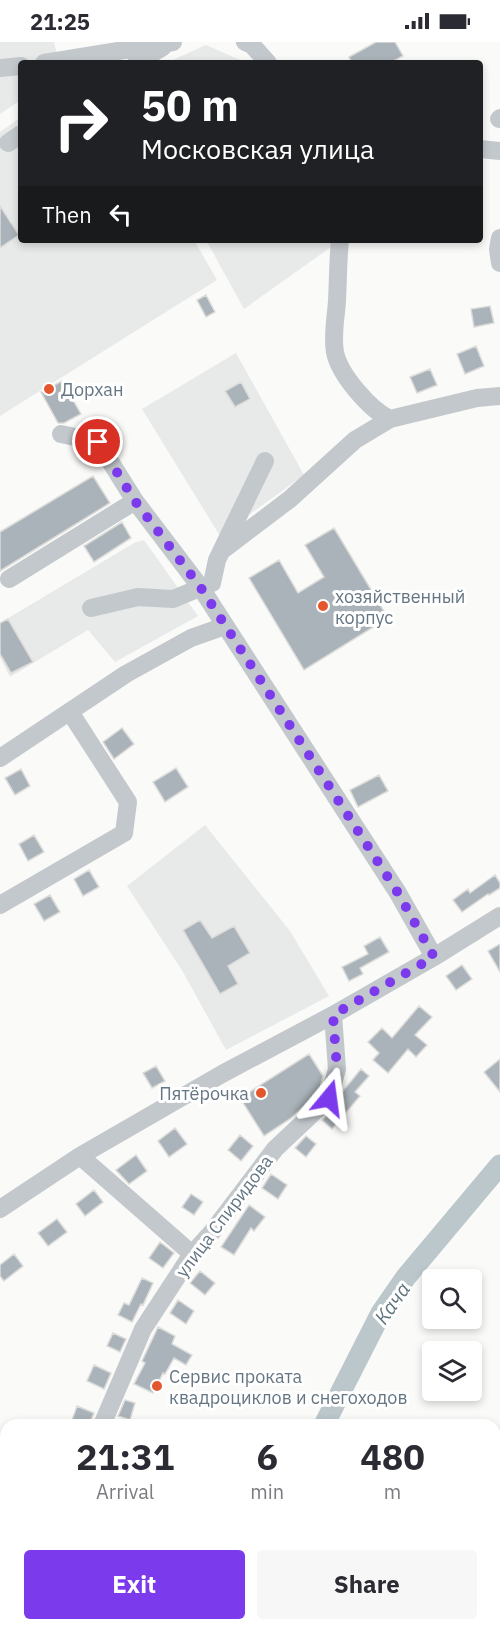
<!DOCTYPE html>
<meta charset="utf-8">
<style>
body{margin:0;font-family:"IBM Plex Sans",sans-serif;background:#f7f7f7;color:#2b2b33;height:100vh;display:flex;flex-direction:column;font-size:22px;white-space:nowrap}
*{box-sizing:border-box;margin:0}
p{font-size:20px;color:#7c7c81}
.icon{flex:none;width:33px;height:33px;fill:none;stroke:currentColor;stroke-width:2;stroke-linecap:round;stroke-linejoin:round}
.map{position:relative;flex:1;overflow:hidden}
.panel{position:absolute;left:0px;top:1377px;width:501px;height:212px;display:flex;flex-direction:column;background:#fff;border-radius:18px 18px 0 0;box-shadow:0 3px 9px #0003}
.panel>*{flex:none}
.guide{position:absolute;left:18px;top:18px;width:465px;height:183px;border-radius:6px;box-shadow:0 3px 9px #0003;background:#202124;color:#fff;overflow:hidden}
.tools{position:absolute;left:422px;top:1227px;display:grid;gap:12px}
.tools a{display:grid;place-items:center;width:60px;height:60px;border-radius:6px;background:#fff;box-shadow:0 3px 9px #0003;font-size:30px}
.pin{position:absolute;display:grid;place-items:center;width:51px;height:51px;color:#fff;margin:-26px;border:3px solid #fff;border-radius:50%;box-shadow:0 2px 6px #0007}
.me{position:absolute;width:66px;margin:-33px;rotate:16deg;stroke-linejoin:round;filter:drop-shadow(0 0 4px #0008)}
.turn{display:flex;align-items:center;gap:21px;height:126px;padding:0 24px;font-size:27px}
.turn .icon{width:78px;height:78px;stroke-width:2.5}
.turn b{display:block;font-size:42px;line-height:51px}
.then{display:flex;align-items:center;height:57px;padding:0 24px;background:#0003;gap:12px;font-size:22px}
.eta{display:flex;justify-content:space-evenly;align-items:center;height:102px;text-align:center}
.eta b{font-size:36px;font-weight:700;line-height:42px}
.cta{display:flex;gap:12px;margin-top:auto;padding:12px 24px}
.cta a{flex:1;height:69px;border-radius:6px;background:#7c3aed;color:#fff;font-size:24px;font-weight:700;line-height:69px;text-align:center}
.cta a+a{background:#f7f7f7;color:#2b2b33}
.status{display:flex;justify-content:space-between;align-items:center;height:42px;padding:0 30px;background:#fff;direction:ltr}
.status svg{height:16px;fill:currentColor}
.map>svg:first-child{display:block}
.built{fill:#e8e9e9}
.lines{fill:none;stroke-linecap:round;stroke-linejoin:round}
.river{stroke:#bbc7cb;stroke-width:21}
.building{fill:#aab3b9;stroke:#dcdcda;stroke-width:1.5}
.minor{stroke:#c3c8cc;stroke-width:18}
.route{stroke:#7c3aed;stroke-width:10;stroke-dasharray:0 18}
.poi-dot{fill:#e4572e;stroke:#fff;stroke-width:2}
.labels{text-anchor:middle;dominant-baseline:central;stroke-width:6;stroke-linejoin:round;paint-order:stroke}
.poi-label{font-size:18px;fill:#657683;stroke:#fff;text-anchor:start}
.street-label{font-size:18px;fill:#657683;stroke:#fff}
.water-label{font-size:20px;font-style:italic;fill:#60757c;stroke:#fff}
</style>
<div class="status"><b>21:25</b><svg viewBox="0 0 49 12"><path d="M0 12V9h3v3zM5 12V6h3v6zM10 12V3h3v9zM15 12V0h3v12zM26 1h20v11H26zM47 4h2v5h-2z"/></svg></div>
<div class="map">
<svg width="500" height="1588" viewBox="0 0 500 1588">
<rect width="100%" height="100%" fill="#fafaf8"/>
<path class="built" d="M0,0H54L59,21H21V58L0,72Z
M206,3L247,21H166Z
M21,75V198H194L217,238L0,374V90Z
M206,198H332L331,205L244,267Z
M236,311L304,433L220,494L142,367Z
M144,498L198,574L115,620L88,588L10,635L0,615V581L134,501Z
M205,783L290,889L329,954L226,1008L183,930L127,844Z"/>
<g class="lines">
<path class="river" d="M324,1383L381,1271L406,1235L500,1123
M255,1582L257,1588"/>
</g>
<path class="building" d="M376,0H395L403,14L390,21H352L349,15Z
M0,164L19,193L0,206Z
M206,253L215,270L206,275L197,258Z
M490,264L494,281L474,285L471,267Z
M476,304L484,324L465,332L457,312Z
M430,327L437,343L417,351L410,335Z
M62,339L81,372L64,381H58L41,350Z
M241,340L250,357L235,365L225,349Z
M93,434L110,461L0,529V490Z
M122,480L131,496L94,520L84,504Z
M334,486L388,576L304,628L249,536L279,518L298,551L324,535L305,503Z
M8,577L33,620L11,631L0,612V581Z
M122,686L134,702L114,717L103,700Z
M176,726L188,745L165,760L153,740Z
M21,727L30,744L15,753L5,736Z
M379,733L388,749L358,765L350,748Z
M34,793L44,810L28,819L19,802Z
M89,828L99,845L83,854L74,837Z
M495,833L500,841V846L489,853L488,852L462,870L453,858L468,847L470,851Z
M50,853L60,870L44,879L34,862Z
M200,878L212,896L234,884L250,911L228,924L238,942L220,952L183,888Z
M380,895L389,910L360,926L363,932L349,939L342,925L368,912L364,904Z
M500,902V930L488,909Z
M462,923L472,937L456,948L446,934Z
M419,964L432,975L415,993L427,1003L416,1015L408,1007L388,1031L373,1018L379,1011L368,1000L382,986L392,996Z
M309,1012L323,1034L319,1050L290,1077L264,1094L240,1056Z
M500,1017V1050L484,1030Z
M156,1024L165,1039L152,1046L143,1031Z
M361,1027L369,1034L355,1050L360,1054L332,1087L322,1078L337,1064L343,1049Z
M175,1086L187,1102L169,1115L158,1099Z
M240,1093L253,1104L241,1119L228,1108Z
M306,1094L316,1102L306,1115L295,1106Z
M136,1113L147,1129L129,1142L116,1128Z
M271,1132L287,1143L278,1157L262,1146Z
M94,1148L103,1160L85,1174L76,1162Z
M191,1152L203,1160L194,1173L182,1165Z
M249,1163L265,1175L254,1189L251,1186L234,1213L221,1205Z
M57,1177L67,1190L48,1204L38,1191Z
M160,1200L174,1211L163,1226L149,1216Z
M14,1212L23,1224L4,1239L0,1234V1223Z
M200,1229L215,1241L205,1253L190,1241Z
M142,1236L153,1241L143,1263L141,1262L132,1280L118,1273L124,1261L129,1263Z
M178,1258L194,1269L186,1282L170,1271Z
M158,1285L175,1294L172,1302L192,1313L186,1323L174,1316L165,1332L163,1331L153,1351L134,1342L145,1321L142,1319Z
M113,1291L126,1297L120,1310L107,1304Z
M94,1323L111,1331L104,1347L87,1339Z
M125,1358L135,1361L130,1378L118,1374Z
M77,1364L94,1371L89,1383L72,1378Z"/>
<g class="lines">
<path class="minor" d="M245,0L252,3L268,21
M44,21L173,0
M136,21L163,5
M0,26L21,24
M499,77L500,76
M8,101L21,92
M480,107L500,109
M500,196L498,207L500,221
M340,198C338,218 338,239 337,259C336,275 332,294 335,310C339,332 370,368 390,377
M61,392L98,400L135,459L201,546L398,851L434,915
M224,507L290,457L355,398L390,377L477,356L500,354
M9,537L135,459
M91,566L138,555L173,557L212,541L217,518L265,419
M0,716L126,632L191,596L225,584
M0,863L124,791L128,760L70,670
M80,1114L192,1212
M0,1167L80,1114L222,1032L333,973L434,915L500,874
M102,1383L143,1287L192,1212L212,1190L275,1107L329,1056L337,1027L333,973
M42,1588L43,1582"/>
</g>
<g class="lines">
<path class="route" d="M98,400L135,459L201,546L398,851L434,915L333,973L337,1027L329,1056"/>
</g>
<g class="poi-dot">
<circle cx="49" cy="347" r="6"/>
<circle cx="323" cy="564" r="6"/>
<circle cx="261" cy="1051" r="6"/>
<circle cx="157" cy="1344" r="6"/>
</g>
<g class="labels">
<g class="poi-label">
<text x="61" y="347">Дорхан</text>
<text x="335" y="554">хозяйственный<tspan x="335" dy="21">корпус</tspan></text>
<text x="249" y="1051" text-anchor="end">Пятёрочка</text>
<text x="169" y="1334">Сервис проката<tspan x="169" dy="21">квадроциклов и снегоходов</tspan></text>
</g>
<g class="street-label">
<text transform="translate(224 1174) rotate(-53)">улица Спиридова</text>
</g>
<g class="water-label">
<text transform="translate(392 1261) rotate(-55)">Кача</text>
</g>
</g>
</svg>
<div class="tools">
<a><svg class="icon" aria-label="search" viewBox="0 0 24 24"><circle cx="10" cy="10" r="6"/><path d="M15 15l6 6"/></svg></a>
<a><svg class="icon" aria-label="layers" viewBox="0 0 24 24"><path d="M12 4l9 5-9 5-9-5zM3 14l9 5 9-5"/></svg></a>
</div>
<div class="pin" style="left:98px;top:400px;background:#d93025"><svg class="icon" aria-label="arrive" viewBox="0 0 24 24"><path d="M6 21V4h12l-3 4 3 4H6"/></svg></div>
<svg class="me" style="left:329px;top:1056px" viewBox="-20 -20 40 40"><path d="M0-17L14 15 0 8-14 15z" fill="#7c3aed" stroke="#fff" stroke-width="4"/></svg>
<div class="guide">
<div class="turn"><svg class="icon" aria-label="right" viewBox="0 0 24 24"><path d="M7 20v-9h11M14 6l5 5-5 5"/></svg><div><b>50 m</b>Московская улица</div></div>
<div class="then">Then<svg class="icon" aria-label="left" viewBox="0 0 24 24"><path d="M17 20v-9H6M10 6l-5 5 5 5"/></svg></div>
</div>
<section class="panel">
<div class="eta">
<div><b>21:31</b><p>Arrival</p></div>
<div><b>6</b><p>min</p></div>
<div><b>480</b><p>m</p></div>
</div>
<div class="cta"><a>Exit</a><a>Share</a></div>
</section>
</div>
